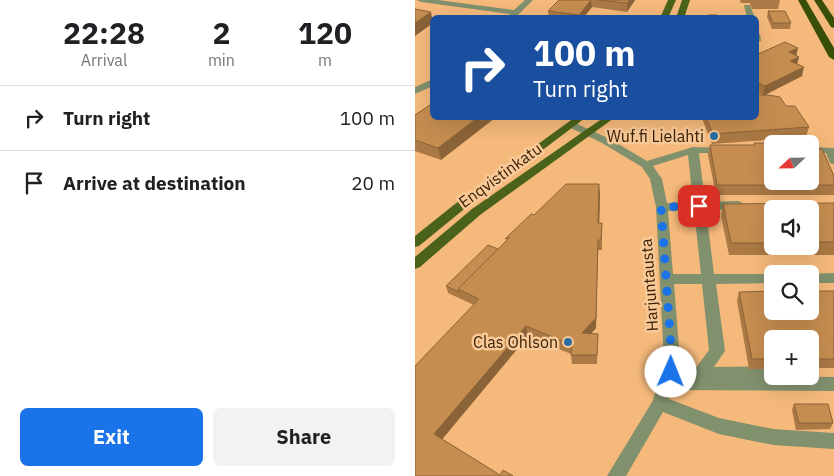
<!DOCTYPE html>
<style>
body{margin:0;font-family:"IBM Plex Sans",sans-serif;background:#f2f2f2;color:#202124;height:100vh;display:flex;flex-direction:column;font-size:19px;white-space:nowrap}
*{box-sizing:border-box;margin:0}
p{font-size:16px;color:#757577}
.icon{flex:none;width:28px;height:28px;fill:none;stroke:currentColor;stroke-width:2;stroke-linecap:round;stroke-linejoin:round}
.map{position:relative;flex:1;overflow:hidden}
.panel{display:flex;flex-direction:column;background:#fff;width:415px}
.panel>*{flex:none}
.hud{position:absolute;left:15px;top:15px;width:329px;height:105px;border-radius:8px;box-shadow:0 5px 20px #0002;background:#1a4fa0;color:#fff;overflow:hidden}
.needle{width:32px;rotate:248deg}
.fabs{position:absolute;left:349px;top:135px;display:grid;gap:10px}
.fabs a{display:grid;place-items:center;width:55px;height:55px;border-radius:8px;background:#fff;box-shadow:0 5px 20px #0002;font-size:25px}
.pin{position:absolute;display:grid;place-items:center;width:42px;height:42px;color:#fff;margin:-21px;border-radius:10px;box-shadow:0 2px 8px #0006}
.me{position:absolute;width:55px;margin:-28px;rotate:1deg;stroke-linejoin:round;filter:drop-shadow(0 0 4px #0008)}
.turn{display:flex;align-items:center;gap:18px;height:105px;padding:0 20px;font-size:22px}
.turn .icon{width:65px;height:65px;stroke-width:2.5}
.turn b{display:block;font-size:35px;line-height:42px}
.eta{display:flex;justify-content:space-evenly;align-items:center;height:85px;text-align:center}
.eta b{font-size:30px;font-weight:700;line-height:35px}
.primary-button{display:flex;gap:10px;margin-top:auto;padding:10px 20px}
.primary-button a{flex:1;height:58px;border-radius:8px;background:#1a73e8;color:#fff;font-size:20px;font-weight:700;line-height:58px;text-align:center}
.primary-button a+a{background:#f2f2f2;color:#202124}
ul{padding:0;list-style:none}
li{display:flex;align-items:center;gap:15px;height:65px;padding:0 20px;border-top:1px solid #e0e0e0}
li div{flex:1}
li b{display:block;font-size:19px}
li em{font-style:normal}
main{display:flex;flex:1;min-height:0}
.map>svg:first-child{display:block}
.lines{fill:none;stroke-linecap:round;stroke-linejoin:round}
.minor{fill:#81906d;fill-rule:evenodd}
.major{fill:#4a621a;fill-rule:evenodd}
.highway{fill:#394f08;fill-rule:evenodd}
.wall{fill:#aa7945;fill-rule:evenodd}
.shaded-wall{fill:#8b6338}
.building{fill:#c68d50;stroke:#8b6338}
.route{stroke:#1a73e8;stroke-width:9;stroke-dasharray:0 16.2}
.poi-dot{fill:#2a6da2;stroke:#f9c998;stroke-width:2}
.labels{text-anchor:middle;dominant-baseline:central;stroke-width:5;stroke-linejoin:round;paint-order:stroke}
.poi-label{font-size:16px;fill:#392207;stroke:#f9c998;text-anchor:end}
.street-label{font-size:16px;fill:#392207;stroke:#f9c998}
</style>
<main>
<section class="panel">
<div class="eta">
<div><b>22:28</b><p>Arrival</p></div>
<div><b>2</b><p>min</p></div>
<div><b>120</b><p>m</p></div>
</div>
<ul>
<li><svg class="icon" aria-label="right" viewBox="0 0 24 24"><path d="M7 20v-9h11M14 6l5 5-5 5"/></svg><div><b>Turn right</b></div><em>100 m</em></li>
<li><svg class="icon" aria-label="arrive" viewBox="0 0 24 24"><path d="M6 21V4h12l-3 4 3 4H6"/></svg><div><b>Arrive at destination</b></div><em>20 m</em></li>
</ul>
<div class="primary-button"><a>Exit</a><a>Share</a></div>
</section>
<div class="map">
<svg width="419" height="476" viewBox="0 0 419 476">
<rect width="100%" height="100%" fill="#f5b97b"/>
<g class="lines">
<path class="minor" d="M2,0H23L99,10L110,0H118L100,18H93L95,14L6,2Z
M329,5H335L340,18H332Z
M341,32L345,34L346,41H341Z
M18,79V86L0,94V87Z
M158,122L195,139L232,161L278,147L314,148L315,150L314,152L310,153H284L290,202L324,201L330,205L324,209L291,210L299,274H360H358V283L301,284L310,351L299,367L358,366V376L419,377V391L258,390L254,399L304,418L358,429L419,433V449L358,445L304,434L248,412L211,476H192L237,402L246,377L249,361L241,207L235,179L227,167L187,143L154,127L153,125ZM273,155L278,202L252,203L247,179L238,166ZM279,210L286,274H258L253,211ZM259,284H287L294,350L275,376H262L265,361Z
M395,147L419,148V164L415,163L411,153H395Z
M419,273V283H395V274H393Z"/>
<path class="major" d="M253,0H261L253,18H245Z
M267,0H275L269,18H261Z
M159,118H170L48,210L4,246L0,247V236L40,204Z
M188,118H199L65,215L5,267L0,269V257L57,209Z"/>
<path class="highway" d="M383,0H391L419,48V60L414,57Z
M399,0H407L419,18V28L416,27Z"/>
</g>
<path class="wall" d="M144,0H220L212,12L177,7L168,18H134L133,11Z
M325,0H365L363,9H337L335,3H326Z
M353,11L376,23L375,29H357L352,17Z
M341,55H381L384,57L382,64L387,76L349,95L371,106L394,127L391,137L297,144L288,121V118H341L348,95L341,92Z
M18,103L26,160L0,151V115Z
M339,143L358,181L419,176V195H301L293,155L295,145H339Z
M185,194L184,223H187V250H183L181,328L176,333L183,334L182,364H157L156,354L113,336L27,439L85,475L98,476H0L59,305L33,293L31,286L83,249L119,215Z
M419,203V255H314L306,216L308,204ZM358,209H395V246H358Z
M419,291V368H395V339H358V369H334L322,301L324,292Z
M379,404L418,423L415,429L381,430L377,410Z"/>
<path class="shaded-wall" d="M176,0L177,7L168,18H164V15Z
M215,0H220L212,12V3Z
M16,12L18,23L0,36V23Z
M383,48L381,57L374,52Z
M384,57L382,65L375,61Z
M389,67L387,76L348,96L350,86Z
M62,118H80L26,160L23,148Z
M184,184L185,194L184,233L183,223Z
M183,240L181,328L168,342L167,333Z
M111,326L113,336L24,443L19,434Z"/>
<path class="building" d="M144,0H176L164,15L133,11Z
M183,0H215L212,3Z
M0,9L16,12L0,23Z
M353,11H370L376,23H358Z
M293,15H302V18H293Z
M370,42L383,48L374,52L384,57L375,61L389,67L350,86L341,82V55Z
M341,95H353L365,97L371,106H380L394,127L298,134L291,118H341Z
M18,103V118H62L23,148L0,140V115Z
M339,143H356L358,148V181H395V149H407L419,176V185H302L295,145H340Z
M151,184H184L183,223H187L186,240H183L181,318L167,333L183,334L182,355H156L157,345L111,326L19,434L85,475L88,470L98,476H0V366L64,299L43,289L94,238L90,239L116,214L119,215Z
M419,203V242H395V209H358V243H316L308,204Z
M73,245L83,249L43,289L44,292L31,286Z
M358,291V311H395V291H419V359H395V339H358V359H337L324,292Z
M379,404H413L418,423H384Z"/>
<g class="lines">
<path class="route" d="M256,372L257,361L246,207L284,206"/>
</g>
<g class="poi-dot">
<circle cx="299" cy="136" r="5"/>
<circle cx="153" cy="342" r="5"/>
</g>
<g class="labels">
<g class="poi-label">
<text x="289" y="136">Wuf.fi Lielahti</text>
<text x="143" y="342">Clas Ohlson</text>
</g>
<g class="street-label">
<text transform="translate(85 175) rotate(-36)">Enqvistinkatu</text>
<text transform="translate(234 285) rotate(-94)">Harjuntausta</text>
</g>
</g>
</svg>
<div class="fabs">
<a><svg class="needle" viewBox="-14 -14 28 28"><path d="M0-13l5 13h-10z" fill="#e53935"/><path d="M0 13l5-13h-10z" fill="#757577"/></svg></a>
<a><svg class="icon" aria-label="sound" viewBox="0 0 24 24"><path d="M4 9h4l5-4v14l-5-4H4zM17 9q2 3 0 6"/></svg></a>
<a><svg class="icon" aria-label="search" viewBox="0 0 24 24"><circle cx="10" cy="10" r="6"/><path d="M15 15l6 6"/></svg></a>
<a>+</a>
</div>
<div class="pin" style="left:284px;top:206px;background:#d93025"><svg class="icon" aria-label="arrive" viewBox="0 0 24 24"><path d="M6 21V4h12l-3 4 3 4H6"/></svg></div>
<svg class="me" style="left:256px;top:372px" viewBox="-20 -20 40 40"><circle r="19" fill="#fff"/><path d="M0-13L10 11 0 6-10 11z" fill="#1a73e8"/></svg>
<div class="hud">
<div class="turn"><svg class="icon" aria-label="right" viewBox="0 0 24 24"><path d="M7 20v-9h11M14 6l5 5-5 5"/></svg><div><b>100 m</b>Turn right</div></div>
</div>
</div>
</main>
